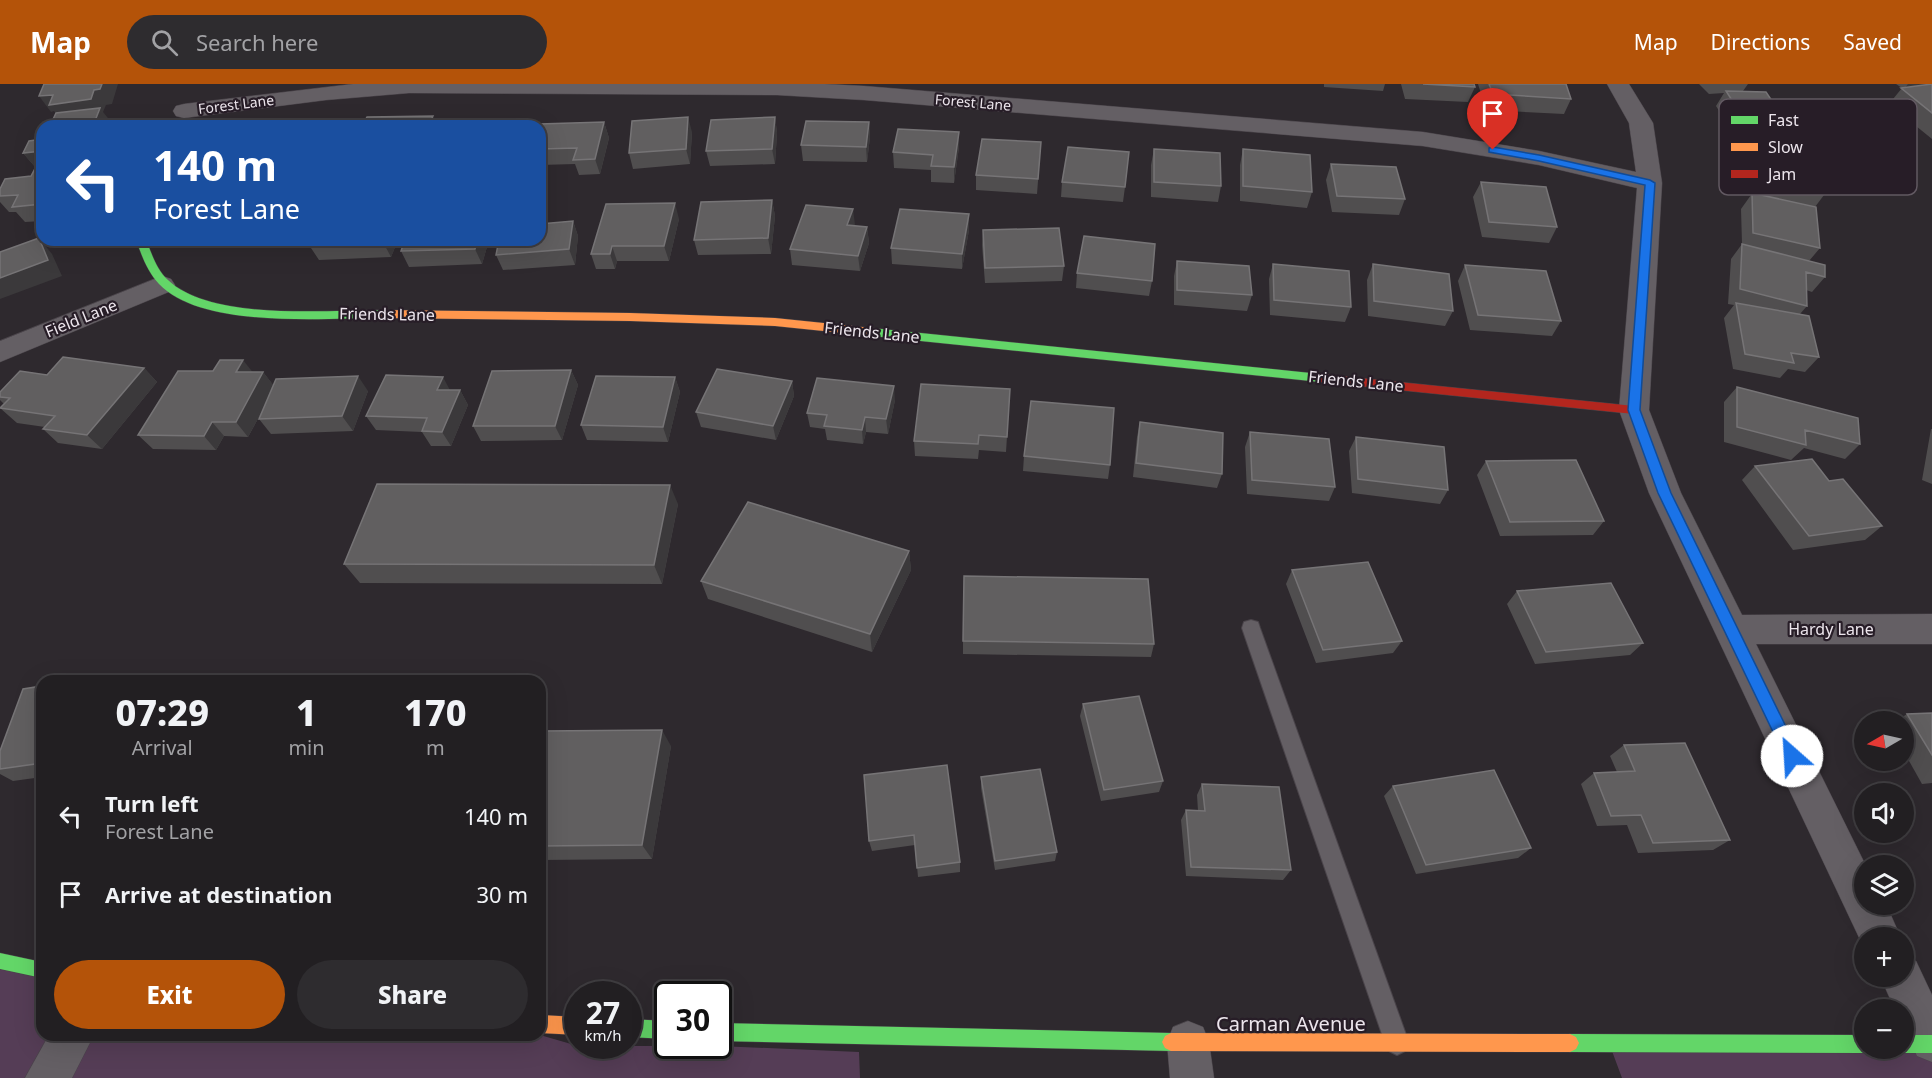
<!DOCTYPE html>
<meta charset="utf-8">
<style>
body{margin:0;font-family:"Noto Sans",sans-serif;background:#2e2c2f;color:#f1f3f6;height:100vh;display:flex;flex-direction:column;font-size:22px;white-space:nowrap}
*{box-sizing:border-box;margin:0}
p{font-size:20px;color:#a2a2a5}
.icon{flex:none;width:33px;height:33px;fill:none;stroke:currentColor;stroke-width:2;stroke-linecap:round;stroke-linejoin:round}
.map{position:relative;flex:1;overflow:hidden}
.panel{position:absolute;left:36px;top:591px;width:510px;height:366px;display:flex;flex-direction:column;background:#221f22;border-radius:18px;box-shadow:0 6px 24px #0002,0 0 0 2px #3f3d40}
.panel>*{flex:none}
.hud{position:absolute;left:36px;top:36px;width:510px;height:126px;border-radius:18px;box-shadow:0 6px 24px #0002,0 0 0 2px #3f3d40;background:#1a4fa0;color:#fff;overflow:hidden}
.needle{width:39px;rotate:261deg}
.buttons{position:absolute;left:1854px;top:627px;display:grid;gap:12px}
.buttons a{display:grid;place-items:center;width:60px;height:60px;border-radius:50%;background:#221f22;box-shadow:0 6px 24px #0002,0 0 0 2px #3f3d40;font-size:30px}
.speed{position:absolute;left:564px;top:897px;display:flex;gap:12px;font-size:30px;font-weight:700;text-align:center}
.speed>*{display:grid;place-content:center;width:78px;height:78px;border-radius:50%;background:#221f22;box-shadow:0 6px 24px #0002,0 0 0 2px #3f3d40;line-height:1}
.speed small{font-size:15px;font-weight:400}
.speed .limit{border:3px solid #111;border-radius:9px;background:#fff;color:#111}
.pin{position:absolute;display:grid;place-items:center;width:51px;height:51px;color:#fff;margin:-62px -26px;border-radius:50% 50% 50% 0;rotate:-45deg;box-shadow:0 0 6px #0007}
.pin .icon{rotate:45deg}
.me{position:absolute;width:66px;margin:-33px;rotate:334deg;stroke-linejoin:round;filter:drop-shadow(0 0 4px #0008)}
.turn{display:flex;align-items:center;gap:21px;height:126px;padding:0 18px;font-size:27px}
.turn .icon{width:78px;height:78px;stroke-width:2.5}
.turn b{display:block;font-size:42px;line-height:51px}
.eta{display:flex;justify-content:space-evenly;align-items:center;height:102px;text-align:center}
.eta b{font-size:36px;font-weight:800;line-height:42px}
.primary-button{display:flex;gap:12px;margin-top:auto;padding:12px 18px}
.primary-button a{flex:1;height:69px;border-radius:36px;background:#b45309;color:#fff;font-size:24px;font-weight:800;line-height:69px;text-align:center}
.primary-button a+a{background:#2e2c2f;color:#f1f3f6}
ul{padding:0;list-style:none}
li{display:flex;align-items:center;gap:18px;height:78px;padding:0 18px}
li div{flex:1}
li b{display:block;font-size:22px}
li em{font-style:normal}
header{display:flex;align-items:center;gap:36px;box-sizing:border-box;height:84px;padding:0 30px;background:#b45309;color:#fff}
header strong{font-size:28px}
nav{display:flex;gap:33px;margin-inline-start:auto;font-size:21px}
.search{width:420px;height:54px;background:#2e2c2f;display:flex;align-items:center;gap:15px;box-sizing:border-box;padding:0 21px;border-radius:33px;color:#a2a2a5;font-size:22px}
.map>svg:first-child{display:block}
.green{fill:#553d56}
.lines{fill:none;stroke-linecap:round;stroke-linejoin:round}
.lane-casing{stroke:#4a444a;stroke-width:2}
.street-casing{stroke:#4a444a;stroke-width:1}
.fast-casing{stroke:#4a444a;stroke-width:1}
.slow-casing{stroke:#4a444a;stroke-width:1}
.jam-casing{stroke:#4a444a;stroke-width:1}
.lane{fill:#645f64;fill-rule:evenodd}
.street{fill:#645f64;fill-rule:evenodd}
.fast{fill:#63d668;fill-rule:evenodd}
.slow{fill:#ff974d;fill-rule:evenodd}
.jam{fill:#b3261e;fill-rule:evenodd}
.wall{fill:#504e4f}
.shaded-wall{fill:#3b393b}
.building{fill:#615f60;stroke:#767476;stroke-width:1.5}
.route{fill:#1a73e8;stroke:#114b97;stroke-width:1.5}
.labels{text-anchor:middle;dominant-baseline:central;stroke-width:4.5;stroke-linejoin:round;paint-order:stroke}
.far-street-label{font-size:14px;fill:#ece5ec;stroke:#271d27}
.street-label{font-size:16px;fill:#ece5ec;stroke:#271d27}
.near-street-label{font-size:20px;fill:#ece5ec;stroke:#271d27}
.key{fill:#271d27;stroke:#625962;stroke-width:1.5}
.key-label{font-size:16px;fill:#ece5ec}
</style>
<header>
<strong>Map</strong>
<div class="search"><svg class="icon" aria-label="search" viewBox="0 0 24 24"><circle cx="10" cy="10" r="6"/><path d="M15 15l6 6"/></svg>Search here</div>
<nav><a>Map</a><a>Directions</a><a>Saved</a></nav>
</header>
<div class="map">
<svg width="1932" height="994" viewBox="0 0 1932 994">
<rect width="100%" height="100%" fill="#2e292e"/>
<path class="green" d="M0,885L42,894V951H540L578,962H718L859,968L860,994H0Z
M1609,959L1864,960V964H1904V960H1932V994H1622Z"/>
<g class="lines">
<defs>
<path id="lane" d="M1251,536L1258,538L1260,544L1409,959L1405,967L1397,971L1389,967L1385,959L1242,544L1244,538Z"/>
<path id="street" d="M353,0H825L864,2L1423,48L1539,67L1636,88L1629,39L1607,0H1629L1653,39L1662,99L1649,326L1681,409L1742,531L1932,530V560H1756L1866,782H1864V820H1886L1901,854H1864V864L1649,409L1619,326L1637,104L1539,81L1423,62L864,16L777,11L409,9L326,16L184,34L176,32L173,27L176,22L184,20Z
M162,192L171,195L175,201L171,207L0,278V257Z
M1904,872L1916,877L1932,911V978L1917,972L1904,943V926H1895L1880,892H1904Z
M1188,937L1203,943L1209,958L1214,994H1170L1167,958L1173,943Z
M49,951H94L72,994H25Z"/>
<path id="fast" d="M136,156H146C152,170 156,185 168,196C211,237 324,226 381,226L387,230L381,234C323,234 202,245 159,200C147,187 142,172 136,156Z
M872,244L1320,290L1326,294L1320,298L872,252L866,248Z
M0,869L42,878V894L0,885Z
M628,935L668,937V955L628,953Z
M718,939L1171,949L1177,952L1180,958L1177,964L1171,967L718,957Z
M1570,950L1864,951V964H1871L1864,969L1570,968L1564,965L1561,959L1564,953Z
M1904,951H1932V969H1904L1898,966L1897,964H1904Z"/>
<path id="slow" d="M381,226L630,229L775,234L872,244L878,248L872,252L775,242L630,237L381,234L375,230Z
M540,931L578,933V951L540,949Z
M1171,949L1570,950L1576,953L1579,959L1576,965L1570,968L1171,967L1165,964L1162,958L1165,952Z"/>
<path id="jam" d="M1320,290L1634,322L1640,326L1634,330L1320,298L1314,294Z"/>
</defs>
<use href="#lane" class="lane-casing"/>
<use href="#street" class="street-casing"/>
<use href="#fast" class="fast-casing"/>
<use href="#slow" class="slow-casing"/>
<use href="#jam" class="jam-casing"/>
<use href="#lane" class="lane"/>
<use href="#street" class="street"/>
<use href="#fast" class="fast"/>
<use href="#slow" class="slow"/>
<use href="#jam" class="jam"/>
</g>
<path class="wall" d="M1324,0H1385L1383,7L1324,3Z
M1401,0H1474L1475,3L1468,18L1405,15Z
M1478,0H1566L1571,15L1564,30L1486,26Z
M1699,0H1748L1743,7L1791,45L1780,60H1769L1827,107L1815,123L1820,164L1809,177L1825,193L1812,208L1806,206L1807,222L1800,230L1819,273L1805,288L1788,285L1780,294L1733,285L1724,234L1734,221L1728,220L1731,175L1742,160L1741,125L1751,111L1743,109L1740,72L1749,60H1740L1716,22L1724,9L1709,10Z
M1896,0H1928L1918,2L1932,0V55L1889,20L1902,4Z
M775,33L777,49L775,80L710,82L706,67Z
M604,38L609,54L600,90L579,91L575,80L540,81V42Z
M869,38L870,53L867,78L803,77L801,61Z
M692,48L690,80L633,85L629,69Z
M959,48V63L954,99L931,98V86L894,84L893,68Z
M42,55V137L25,138L16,128H9L0,118V105L31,92L36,84L23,69Z
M1041,58L1037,110L976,106V91Z
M1154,65L1221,102L1218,118L1151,113V81Z
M1243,65L1312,108L1307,124L1240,117V81Z
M1331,80L1405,115L1399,131L1332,128L1326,96Z
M1062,98L1125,103L1123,118L1061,113Z
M1481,98L1557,143L1549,159L1482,153L1473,113Z
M772,116L775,132L771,170L698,171L694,156Z
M969,130V146L962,185L892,180L891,164Z
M679,135L669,177H617L615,185H596L591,170Z
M573,137L578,152L575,181L503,186L496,171L542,140Z
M855,141L854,142L867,143L869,159L860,187L792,181L790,165Z
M983,146L1064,182L1062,197L985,199L982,161Z
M398,156L391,173L319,176L309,161Z
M405,156H489L482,180L409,183L401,167Z
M1177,177L1252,211L1247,227L1174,221V192Z
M1273,180L1351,223L1345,238L1270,231L1269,195Z
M1373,180L1453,227L1445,242L1368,232L1367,196Z
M1465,181L1561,237L1552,252L1470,246L1458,197Z
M1077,189L1152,197L1149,212L1076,204Z
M144,284L157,298L102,365L58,359L43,345L45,343L17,339L0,324L4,320L0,316V308L47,291Z
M571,286L578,301L562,356L481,357L473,342Z
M253,288H263L273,301L368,307L353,347L271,350L259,335L265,322L248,353L224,352L216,366L153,365L138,351Z
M675,293L680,308L668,358L587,356L581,341Z
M792,297L794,312L776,356L701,343L696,328Z
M1737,303L1860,360L1845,375L1804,364L1791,376L1724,358V318Z
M1010,305L1006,368L979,366L978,375L915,372L914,357Z
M450,306H460L468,321L451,362H431L422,348L376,346L366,332Z
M895,316L888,350L866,348L863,360L827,356L825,345L810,343L807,329Z
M1140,338L1222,390L1217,404L1133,393L1137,353Z
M1931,345H1932V400L1922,396Z
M1250,348L1335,403L1329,417L1247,410L1245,363Z
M1356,353L1448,406L1440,420L1352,409L1349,367Z
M1024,372L1110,381L1108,395L1023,387Z
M1486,377L1604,437L1593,451L1500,452L1477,391Z
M1755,382L1829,397L1882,442L1865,456L1793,466L1742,396Z
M678,420L662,500L360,499L344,480Z
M909,467L911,486L872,568L708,515L701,497Z
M1292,486L1402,557L1393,569L1316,579L1286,500Z
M1517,507L1643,559L1630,571L1535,580L1507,520Z
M963,557L1154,560L1151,573L963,570Z
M42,602V693L13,697L0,690V667Z
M1083,620L1163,697L1159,708L1101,717L1080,632Z
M1932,629V699L1922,700L1904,668V638H1895L1907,630Z
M540,647L671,662L652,775L540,776Z
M1624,661L1730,756L1713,766L1638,769L1627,741L1597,742L1581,700L1594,689L1617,688L1610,672Z
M864,691L960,778V788L918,793L915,761L872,767L869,757Z
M981,693L1057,768L1055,777L995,786L981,704Z
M1202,700L1291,786L1283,796L1186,792L1181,736L1186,726L1198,727L1197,711Z
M1393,702L1531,764L1518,774L1416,790L1384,712Z"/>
<path class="shaded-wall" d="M102,0H118L112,20L106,21L103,28L112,39L111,42H93L61,36L54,27L51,28L39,12L94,6Z
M1908,0H1928L1904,5Z
M433,32L437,42H428Z
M688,33L692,48L690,80L686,65Z
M775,33L777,49L775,80L772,65Z
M303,35L306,42H301Z
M523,36L525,42H520Z
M604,38L609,54L600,90L595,75Z
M869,38L870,53L867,78L866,63Z
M959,48V63L954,99V83Z
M42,67V84H36L23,69Z
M772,116L775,132L771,170L768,154Z
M675,119L679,135L669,177L664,162Z
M853,125L855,141L849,157L847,141Z
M969,130V146L962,185V170Z
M573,137L578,152L575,181L569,165Z
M867,143L869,159L860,187L858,172Z
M39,154L52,170L62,192L0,215V194Z
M383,156H398L391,173L383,158Z
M477,156H489L482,180L475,165Z
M612,162L617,177L615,185L610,170Z
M243,276L255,291L236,288Z
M144,284L157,298L102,365L87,351Z
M571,286L578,301L562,356L555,342Z
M263,288L275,303L248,353L236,338Z
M358,292L368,307L353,347L342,332Z
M443,293L451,308L437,306Z
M675,293L680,308L668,358L663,343Z
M792,297L794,312L776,356L773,342Z
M894,302L895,316L888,350L886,335Z
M460,306L468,321L451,362L442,348Z
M865,333L866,348L863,360L862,346Z
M212,338L224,352L216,366L204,352Z
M670,401L678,420L662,500L654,481Z
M909,467L911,486L872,568L870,550Z
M112,593L119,597H111Z
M662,646L671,662L652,775L642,761Z"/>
<path class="building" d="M44,0H102L100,5L94,6L91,15L49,21L53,11L39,12Z
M1423,0H1474L1475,3Z
M1489,0H1566L1571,15L1493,10Z
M1932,0V29L1901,4Z
M1726,7L1766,8L1791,45L1750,44Z
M100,24L93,42H50L56,29Z
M433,32L428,42H362L367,33Z
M688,33L686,65L629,69L632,37Z
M775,33L772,65L706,67L711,36Z
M303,35L301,42H243Z
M498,35L523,36L520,42H455L457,38L496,39Z
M806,37L869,38L866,63L801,61Z
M604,38L595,75L573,76L577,64L540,65V42H538L539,40Z
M898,45L959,48L954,83L931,82L933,71L893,68Z
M42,55V67L23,69L29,57Z
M982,55L1041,58L1038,95L976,91Z
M1068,63L1129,68L1125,103L1062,98Z
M1154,65L1220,69L1221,102L1154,98Z
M1243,65L1310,71L1312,108L1243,102Z
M42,78V120L12,123L18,111L0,112V105L5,95L31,92L38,79Z
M1331,80L1396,83L1405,115L1337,112Z
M1481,98L1546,103L1557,143L1489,138Z
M1752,109L1816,123L1820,164L1753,149Z
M772,116L768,154L694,156L701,118Z
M675,119L664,162H612L610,170H591L606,120Z
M806,121L853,125L847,141L867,143L858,172L790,165Z
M900,125L969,130L962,170L891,164Z
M573,137L569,165L496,171L499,156H540V140Z
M1059,144L1064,182L985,184L983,146Z
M1084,152L1155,160L1152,197L1077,189Z
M39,154L48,176L0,194V168Z
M311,156H383V158L309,161Z
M405,156H477L475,165L401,167Z
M1742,160L1825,181V193L1806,188L1807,222L1740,205Z
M1177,177L1249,182L1252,211L1177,206Z
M1273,180L1349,187L1351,223L1274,216Z
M1373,180L1449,190L1453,227L1374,217Z
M1465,181L1546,187L1561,237L1478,231Z
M1736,219L1809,232L1819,273L1791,269L1794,279L1745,270Z
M63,273L144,284L87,351L43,345L55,332L0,324L10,314L0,313V308L20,287L47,291Z
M220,276H243L236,288H263L236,338H212L204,352L138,351L178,287H213Z
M717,285L792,297L773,342L696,328Z
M571,286L555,342H473L492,287Z
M386,291L443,293L437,306H460L442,348L422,347L427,334L366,332Z
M358,292L342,332L259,335L276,295Z
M596,292L675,293L663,343L581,341Z
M817,294L894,302L886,335L865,333L862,346L824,342L827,331L807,329Z
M921,300L1010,305L1007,353L979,351L978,360L914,357Z
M1737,303L1858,334L1860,360L1805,346L1806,361L1737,343Z
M1031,317L1114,324L1110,381L1024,372Z
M1140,338L1223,349L1222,390L1136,379Z
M1250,348L1329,355L1335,403L1252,396Z
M1356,353L1444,363L1448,406L1358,395Z
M1812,375L1829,397L1843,395L1882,442L1809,452L1755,382Z
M1576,376L1604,437L1510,438L1486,377Z
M377,400L670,401L654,481L344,480Z
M748,418L909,467L870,550L701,497Z
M1368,478L1402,557L1323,566L1292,486Z
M964,492L1148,495L1154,560L963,557Z
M1611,499L1643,559L1546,568L1517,507Z
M112,593L111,597H81Z
M42,602V679L0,685V667L23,605Z
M1139,612L1163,697L1104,706L1083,620Z
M1932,629V671L1907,630Z
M662,646L642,761L540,762V647Z
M1685,659L1730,756L1653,759L1641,731L1611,732L1594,689L1635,687L1624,661Z
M947,681L960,778L917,784L914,751L869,757L864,691Z
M1040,685L1057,768L995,777L981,693Z
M1494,686L1531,764L1426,781L1393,702Z
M1202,700L1279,703L1291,786L1191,783L1186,726L1205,727Z"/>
<path class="route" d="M1493,63L1539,71L1650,96L1655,99L1640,326L1671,409L1798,667L1800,672L1798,677L1792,679L1787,677L1658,409L1628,326L1645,101L1539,77L1489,68V64Z"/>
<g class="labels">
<g class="far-street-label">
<text transform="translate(973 18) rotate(5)">Forest Lane</text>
<text transform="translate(236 20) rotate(-7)">Forest Lane</text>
</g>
<g class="street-label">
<text transform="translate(387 230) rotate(1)">Friends Lane</text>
<text transform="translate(81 234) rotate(-22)">Field Lane</text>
<text transform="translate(872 248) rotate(6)">Friends Lane</text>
<text transform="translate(1356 297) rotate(6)">Friends Lane</text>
<text x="1831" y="545">Hardy Lane</text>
</g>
<g class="near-street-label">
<text x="1291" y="939">Carman Avenue</text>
</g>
</g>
<rect x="1719" y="15" width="198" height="96" rx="9" class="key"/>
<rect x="1731" y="32" width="27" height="8" fill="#63d668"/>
<rect x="1731" y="59" width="27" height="8" fill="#ff974d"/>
<rect x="1731" y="86" width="27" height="8" fill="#b3261e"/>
<g class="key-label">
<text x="1768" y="42">Fast</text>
<text x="1768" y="69">Slow</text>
<text x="1768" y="96">Jam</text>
</g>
</svg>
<div class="buttons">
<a><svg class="needle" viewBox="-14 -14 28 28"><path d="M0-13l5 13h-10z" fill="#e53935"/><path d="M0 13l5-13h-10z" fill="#a2a2a5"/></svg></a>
<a><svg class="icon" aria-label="sound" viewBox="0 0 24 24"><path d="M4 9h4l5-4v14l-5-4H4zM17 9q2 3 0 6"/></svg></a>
<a><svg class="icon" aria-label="layers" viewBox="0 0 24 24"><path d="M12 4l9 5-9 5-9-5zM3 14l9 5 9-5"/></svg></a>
<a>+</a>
<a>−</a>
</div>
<div class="speed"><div>27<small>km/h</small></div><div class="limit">30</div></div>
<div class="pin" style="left:1493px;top:66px;background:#d93025"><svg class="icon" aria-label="arrive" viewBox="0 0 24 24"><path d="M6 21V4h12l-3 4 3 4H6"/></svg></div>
<svg class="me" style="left:1792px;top:672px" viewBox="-20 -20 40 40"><circle r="19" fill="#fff"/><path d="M0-13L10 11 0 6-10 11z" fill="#1a73e8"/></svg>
<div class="hud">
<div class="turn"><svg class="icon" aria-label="left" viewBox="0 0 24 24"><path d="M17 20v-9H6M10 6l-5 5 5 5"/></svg><div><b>140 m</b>Forest Lane</div></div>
</div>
<section class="panel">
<div class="eta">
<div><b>07:29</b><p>Arrival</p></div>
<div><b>1</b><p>min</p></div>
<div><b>170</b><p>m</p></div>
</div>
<ul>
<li><svg class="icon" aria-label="left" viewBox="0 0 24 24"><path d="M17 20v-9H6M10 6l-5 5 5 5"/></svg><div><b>Turn left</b><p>Forest Lane</p></div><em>140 m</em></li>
<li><svg class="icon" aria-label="arrive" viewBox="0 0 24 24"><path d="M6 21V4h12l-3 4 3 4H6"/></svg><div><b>Arrive at destination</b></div><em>30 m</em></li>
</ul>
<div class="primary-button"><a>Exit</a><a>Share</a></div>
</section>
</div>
